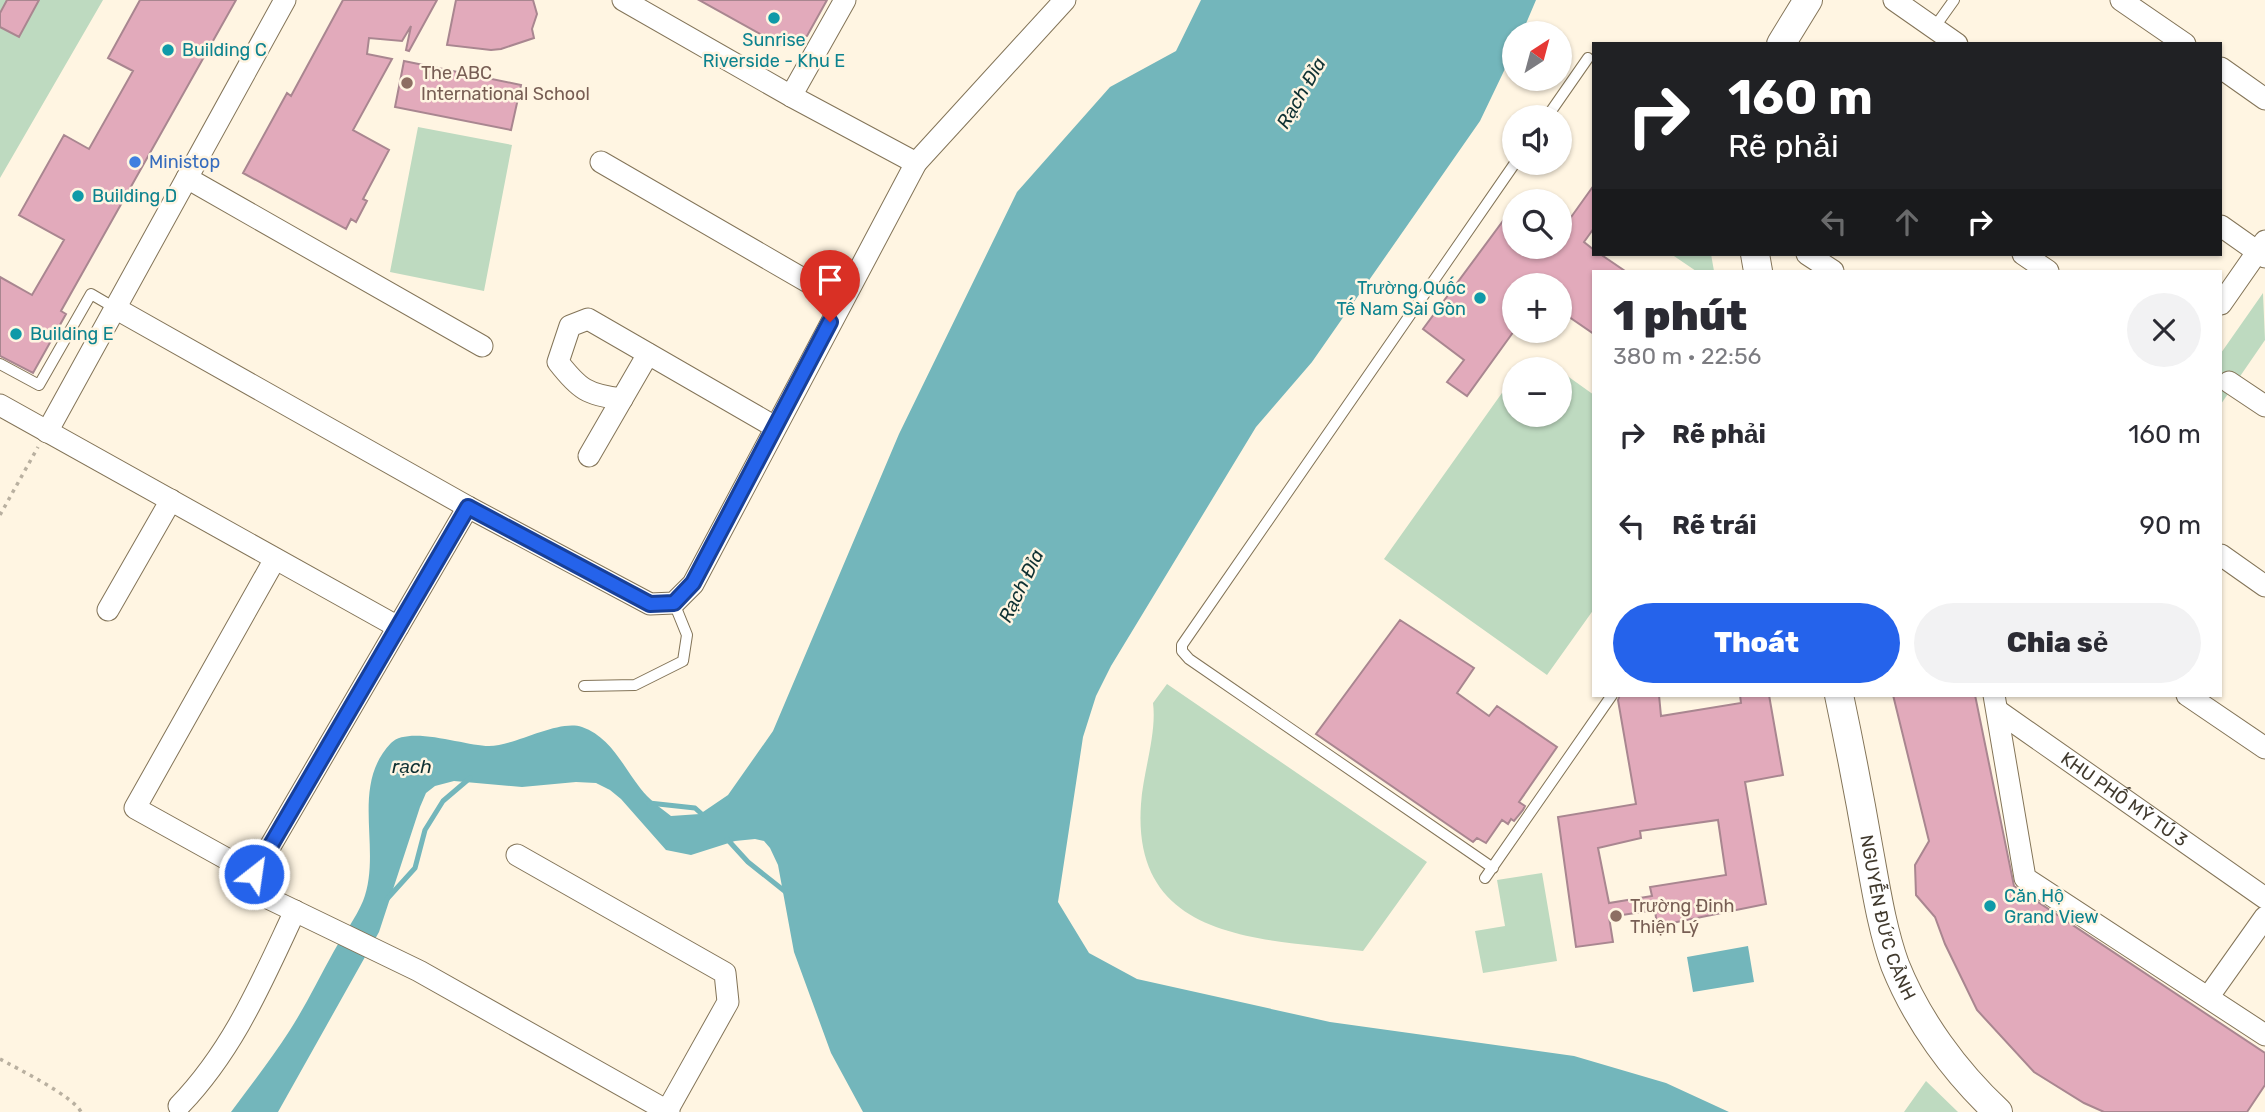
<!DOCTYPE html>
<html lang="vi">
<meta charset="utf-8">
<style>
body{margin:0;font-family:Rubik,sans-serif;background:#f2f2f3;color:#2b2b33;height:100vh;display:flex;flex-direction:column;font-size:26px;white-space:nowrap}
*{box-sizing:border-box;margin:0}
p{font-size:23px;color:#7c7c81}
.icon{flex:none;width:38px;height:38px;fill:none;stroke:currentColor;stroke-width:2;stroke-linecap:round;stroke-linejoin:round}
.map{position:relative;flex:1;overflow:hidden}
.drawer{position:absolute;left:1592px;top:270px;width:630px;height:427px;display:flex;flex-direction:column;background:#fff;border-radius:0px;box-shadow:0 2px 5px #0004}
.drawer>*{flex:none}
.guide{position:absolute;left:1592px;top:42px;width:630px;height:214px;border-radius:0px;box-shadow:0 2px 5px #0004;background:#202124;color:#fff;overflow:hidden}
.needle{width:46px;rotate:36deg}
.buttons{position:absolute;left:1502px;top:21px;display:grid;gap:14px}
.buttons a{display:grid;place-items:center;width:70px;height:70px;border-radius:50%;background:#fff;box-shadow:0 2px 5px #0004;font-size:35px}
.pin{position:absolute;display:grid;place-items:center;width:60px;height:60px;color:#fff;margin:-72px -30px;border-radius:50% 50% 50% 0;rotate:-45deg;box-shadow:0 0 7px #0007}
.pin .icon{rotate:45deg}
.me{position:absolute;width:77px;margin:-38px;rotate:30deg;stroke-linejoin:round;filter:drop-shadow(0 0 5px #0008)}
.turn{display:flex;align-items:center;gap:24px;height:147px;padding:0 21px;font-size:32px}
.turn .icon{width:91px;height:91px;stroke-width:2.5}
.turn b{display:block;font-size:49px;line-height:60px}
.lanes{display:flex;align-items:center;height:66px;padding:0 21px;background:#0003;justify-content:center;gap:35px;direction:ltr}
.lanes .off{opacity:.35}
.round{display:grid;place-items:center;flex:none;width:74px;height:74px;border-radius:37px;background:#f2f2f3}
.head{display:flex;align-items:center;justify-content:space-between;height:119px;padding:0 21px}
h1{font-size:42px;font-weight:800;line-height:52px}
.action{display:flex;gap:14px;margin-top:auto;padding:14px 21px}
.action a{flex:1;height:80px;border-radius:42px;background:#2563eb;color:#fff;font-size:28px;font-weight:800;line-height:80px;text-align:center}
.action a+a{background:#f2f2f3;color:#2b2b33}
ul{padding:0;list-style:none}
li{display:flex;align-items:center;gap:21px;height:91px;padding:0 21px}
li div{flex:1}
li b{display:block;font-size:26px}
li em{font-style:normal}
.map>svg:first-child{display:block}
.green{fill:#bedac0}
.water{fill:#73b6bb}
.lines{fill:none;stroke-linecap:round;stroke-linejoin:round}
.stream{stroke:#73b6bb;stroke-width:5}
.building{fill:#e2aabb;stroke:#a98690;stroke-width:2;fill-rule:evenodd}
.lane-casing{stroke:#837458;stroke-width:12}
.street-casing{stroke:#837458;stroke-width:23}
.secondary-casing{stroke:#837458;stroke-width:30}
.path{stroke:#b9b0a0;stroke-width:3.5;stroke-dasharray:3.5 5;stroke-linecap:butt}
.lane{stroke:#fff;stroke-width:10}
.street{stroke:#fff;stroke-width:21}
.secondary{stroke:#fff;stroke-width:28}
.route-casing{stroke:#184099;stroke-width:18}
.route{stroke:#2563eb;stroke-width:12}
.culture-dot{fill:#0f9aa8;stroke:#fff5e2;stroke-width:2.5}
.education-dot{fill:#8d6e63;stroke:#fff5e2;stroke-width:2.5}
.shop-dot{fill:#3f7fe0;stroke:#fff5e2;stroke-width:2.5}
.labels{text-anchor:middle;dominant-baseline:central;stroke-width:5;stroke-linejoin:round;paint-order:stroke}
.culture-label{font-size:18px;fill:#0d838f;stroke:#fff5e2;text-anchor:start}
.education-label{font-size:18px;fill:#785e54;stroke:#fff5e2;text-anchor:start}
.shop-label{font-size:18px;fill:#366cbe;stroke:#fff5e2;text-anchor:start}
.street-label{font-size:18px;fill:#413a2e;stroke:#fff5e2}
.water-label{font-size:19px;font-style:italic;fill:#0d3032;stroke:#fff5e2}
</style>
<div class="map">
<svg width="2265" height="1112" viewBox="0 0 2265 1112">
<rect width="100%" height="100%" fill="#fff5e2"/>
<path class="green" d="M0,0H103L0,178Z
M418,127L512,145L484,291L390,272Z
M1671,254H1711L1714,271H1696Z
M2263,293L2265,340L2221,404V353Z
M1559,370L1594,395V609L1547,675L1384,559L1514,376V415H1559Z
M1167,684L1427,862L1363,951C1264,939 1131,943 1141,804C1143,772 1157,734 1153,703Z
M1542,873L1557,961L1483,973L1475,931L1505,926L1497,880Z
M1926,1081L1958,1112H1904Z"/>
<path class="water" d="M1201,0H1536L1522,33H1514V50L1480,121L1312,362L1256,427L1111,666L1096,696L1083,737L1058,902L1089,953L1137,979L1330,1022L1574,1056L1666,1083L1729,1112H863L831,1053L794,952L778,865L770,848L764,841L755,839L735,841L691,855L666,850L621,799L610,790L596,783L576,782L522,787L454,781L435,786L426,793L420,807L379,932L278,1112H231C251,1085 272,1058 290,1030C306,1005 319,978 334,951C343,935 356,918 363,901C383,850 349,787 391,743C409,725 465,746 489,746C515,746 558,719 582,727C614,738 626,774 647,796C654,803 663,810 671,816L700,814L728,795L773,731L899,434L1017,192L1110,87L1176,51Z
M1748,946L1754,982L1693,992L1687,957Z"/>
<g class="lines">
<path class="stream" d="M649,803L695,808L705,817
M727,839L748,862L787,893
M387,899L415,868L425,830L443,801L470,778"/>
</g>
<path class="building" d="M7,0H39L19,37L0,27V13Z
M140,0H236L61,311L66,314L33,373L0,356V277L32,295L64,240L19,215L64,135L89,149L133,71L108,58Z
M343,0H437L409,51L406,50L411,26L402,41L369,38L367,54L392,59L353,130L389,150L363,199L367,201L356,222L351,219L346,229L243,173L287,93L291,96Z
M456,0H533L537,14L532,29L534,38L501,49L491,50L447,45Z
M699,0H827L807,36L782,46Z
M404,61L521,85L511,130L395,107Z
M1594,185V228L1584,242L1594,250V254H1600L1625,271H1594V334L1559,310V285H1514V331L1467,396L1447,382L1464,360L1423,329L1514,206V247H1559V234Z
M1400,620L1474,668L1457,693L1489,716L1497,706L1557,747L1519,802L1525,806L1523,810L1514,821L1511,819L1508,824L1502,820L1486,843L1477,838L1473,842L1316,734Z
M1620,695H1659L1661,716L1741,703L1740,695H1769L1783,775L1745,782L1766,904L1657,926L1655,910L1609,917L1613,942L1576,947L1558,817L1636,804L1618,700ZM1718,820L1726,875L1650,887L1652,896L1609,903L1598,848L1641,838L1640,831Z
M1893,695H1975L2014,886L2265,1053V1085L2247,1112H2104L2084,1103L2034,1072L1977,1010L1945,944L1935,917L1916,895L1915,865L1929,841Z"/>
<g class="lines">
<defs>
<path id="lane" d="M1934,28L1954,0
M1547,117L1588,58
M0,364L39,385L91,294L115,308
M584,686L635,685L683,661L687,635L674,603
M1493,868L1189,659L1182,651V645L1515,163
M1485,878L1612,695"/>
<g id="street">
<path d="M623,0L791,96L916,163"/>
<path d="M1894,0L1957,44"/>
<path d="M2121,0L2185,44"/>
<path d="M2221,68L2265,99"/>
<path d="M791,96L845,0"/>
<path d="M601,162L841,301"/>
<path d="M187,178L482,346"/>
<path d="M2221,226L2265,257"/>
<path d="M1807,254L1833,271"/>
<path d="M2023,254L2048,271"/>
<path d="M2221,304L2265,241"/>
<path d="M115,308L468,507L650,604L674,603L693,584L916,163L1065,0"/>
<path d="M2229,382L2265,406"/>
<path d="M622,399C587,395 579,389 558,362L570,326L588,319L775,427"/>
<path d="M0,405L398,627"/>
<path d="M47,432L285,0"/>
<path d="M589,456L648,354"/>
<path d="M2221,555L2265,586"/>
<path d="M275,559L135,808L254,874L270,899L419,971L669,1112"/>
<path d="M108,610L171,500"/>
<path d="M1994,695L2025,878L2265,1035"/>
<path d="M2187,695L2265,748"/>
<path id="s1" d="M1998,711L2265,898"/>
<path d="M517,855L725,973L728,1002L667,1111"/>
<path d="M254,874L468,507"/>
<path d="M2209,996L2265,917"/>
<path d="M179,1106C234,1049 262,981 295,911"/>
</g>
<g id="secondary">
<path d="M1781,44L1808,0"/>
<path d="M1755,254L1758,271"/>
<path id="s2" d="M1839,695C1850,747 1860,799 1869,851C1876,889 1882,929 1895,965C1917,1020 1955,1072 1998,1112"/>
</g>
</defs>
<use href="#lane" class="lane-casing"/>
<use href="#street" class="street-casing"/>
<use href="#secondary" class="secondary-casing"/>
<path class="path" d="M0,515L38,447
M0,1059C18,1069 73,1096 81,1112"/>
<use href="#lane" class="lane"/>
<use href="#street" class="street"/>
<use href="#secondary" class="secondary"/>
</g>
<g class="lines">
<defs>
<path id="route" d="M254,874L468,507L650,604L674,603L693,583L830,322"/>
</defs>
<use href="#route" class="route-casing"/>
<use href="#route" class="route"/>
</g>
<g class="culture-dot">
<circle cx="774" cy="18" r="7"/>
<circle cx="168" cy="50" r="7"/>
<circle cx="78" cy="196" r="7"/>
<circle cx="1480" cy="298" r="7"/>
<circle cx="16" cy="334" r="7"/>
<circle cx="1990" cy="906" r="7"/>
</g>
<g class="education-dot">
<circle cx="407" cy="83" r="7"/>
<circle cx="1616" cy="916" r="7"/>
</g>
<circle class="shop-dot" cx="135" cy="162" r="7"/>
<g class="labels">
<g class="culture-label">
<text x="774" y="40" text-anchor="middle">Sunrise<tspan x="774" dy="21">Riverside - Khu E</tspan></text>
<text x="182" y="50">Building C</text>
<text x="92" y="196">Building D</text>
<text x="1466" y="288" text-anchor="end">Trường Quốc<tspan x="1466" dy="21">Tế Nam Sài Gòn</tspan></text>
<text x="30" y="334">Building E</text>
<text x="2004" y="896">Căn Hộ<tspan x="2004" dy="21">Grand View</tspan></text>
</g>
<g class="education-label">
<text x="421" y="73">The ABC<tspan x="421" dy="21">International School</tspan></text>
<text x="1630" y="906">Trường Đinh<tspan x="1630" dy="21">Thiện Lý</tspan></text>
</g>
<g class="shop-label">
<text x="149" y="162">Ministop</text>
</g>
<g class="street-label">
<text stroke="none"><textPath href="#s1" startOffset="154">KHU PHỐ MỸ TÚ 3</textPath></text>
<text stroke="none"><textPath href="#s2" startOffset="228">NGUYỄN ĐỨC CẢNH</textPath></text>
</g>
<g class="water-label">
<text transform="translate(1301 93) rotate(-60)">Rạch Đỉa</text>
<text transform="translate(1021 586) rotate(-64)">Rạch Đỉa</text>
<text x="412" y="766">rạch</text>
</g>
</g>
</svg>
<div class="buttons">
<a><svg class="needle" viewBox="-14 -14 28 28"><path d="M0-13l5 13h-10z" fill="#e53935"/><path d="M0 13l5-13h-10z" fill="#7c7c81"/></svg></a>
<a><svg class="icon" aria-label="sound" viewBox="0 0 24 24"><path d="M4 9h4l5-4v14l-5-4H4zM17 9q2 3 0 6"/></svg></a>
<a><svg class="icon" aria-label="search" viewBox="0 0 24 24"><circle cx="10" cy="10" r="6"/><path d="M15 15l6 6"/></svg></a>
<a>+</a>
<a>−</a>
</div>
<div class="pin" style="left:830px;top:322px;background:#d93025"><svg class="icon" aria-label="arrive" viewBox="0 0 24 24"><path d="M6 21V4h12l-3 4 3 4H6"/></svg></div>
<svg class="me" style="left:254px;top:874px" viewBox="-20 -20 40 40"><circle r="17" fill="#2563eb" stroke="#fff" stroke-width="3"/><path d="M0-11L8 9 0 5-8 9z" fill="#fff"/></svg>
<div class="guide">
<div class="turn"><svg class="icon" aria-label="right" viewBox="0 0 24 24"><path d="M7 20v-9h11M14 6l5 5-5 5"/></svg><div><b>160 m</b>Rẽ phải</div></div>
<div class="lanes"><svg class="icon off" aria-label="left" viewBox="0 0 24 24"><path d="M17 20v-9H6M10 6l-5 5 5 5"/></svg><svg class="icon off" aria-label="ahead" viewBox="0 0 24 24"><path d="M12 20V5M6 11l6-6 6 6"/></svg><svg class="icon" aria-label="right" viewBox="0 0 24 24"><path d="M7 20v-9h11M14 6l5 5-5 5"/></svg></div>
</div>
<section class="drawer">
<div class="head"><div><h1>1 phút</h1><p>380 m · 22:56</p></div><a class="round"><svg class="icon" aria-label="close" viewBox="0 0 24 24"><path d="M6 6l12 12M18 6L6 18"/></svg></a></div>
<ul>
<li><svg class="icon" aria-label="right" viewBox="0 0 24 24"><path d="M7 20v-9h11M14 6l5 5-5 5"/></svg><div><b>Rẽ phải</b></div><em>160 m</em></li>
<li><svg class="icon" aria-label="left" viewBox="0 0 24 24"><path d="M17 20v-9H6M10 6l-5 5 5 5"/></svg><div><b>Rẽ trái</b></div><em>90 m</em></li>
</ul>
<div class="action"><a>Thoát</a><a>Chia sẻ</a></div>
</section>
</div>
